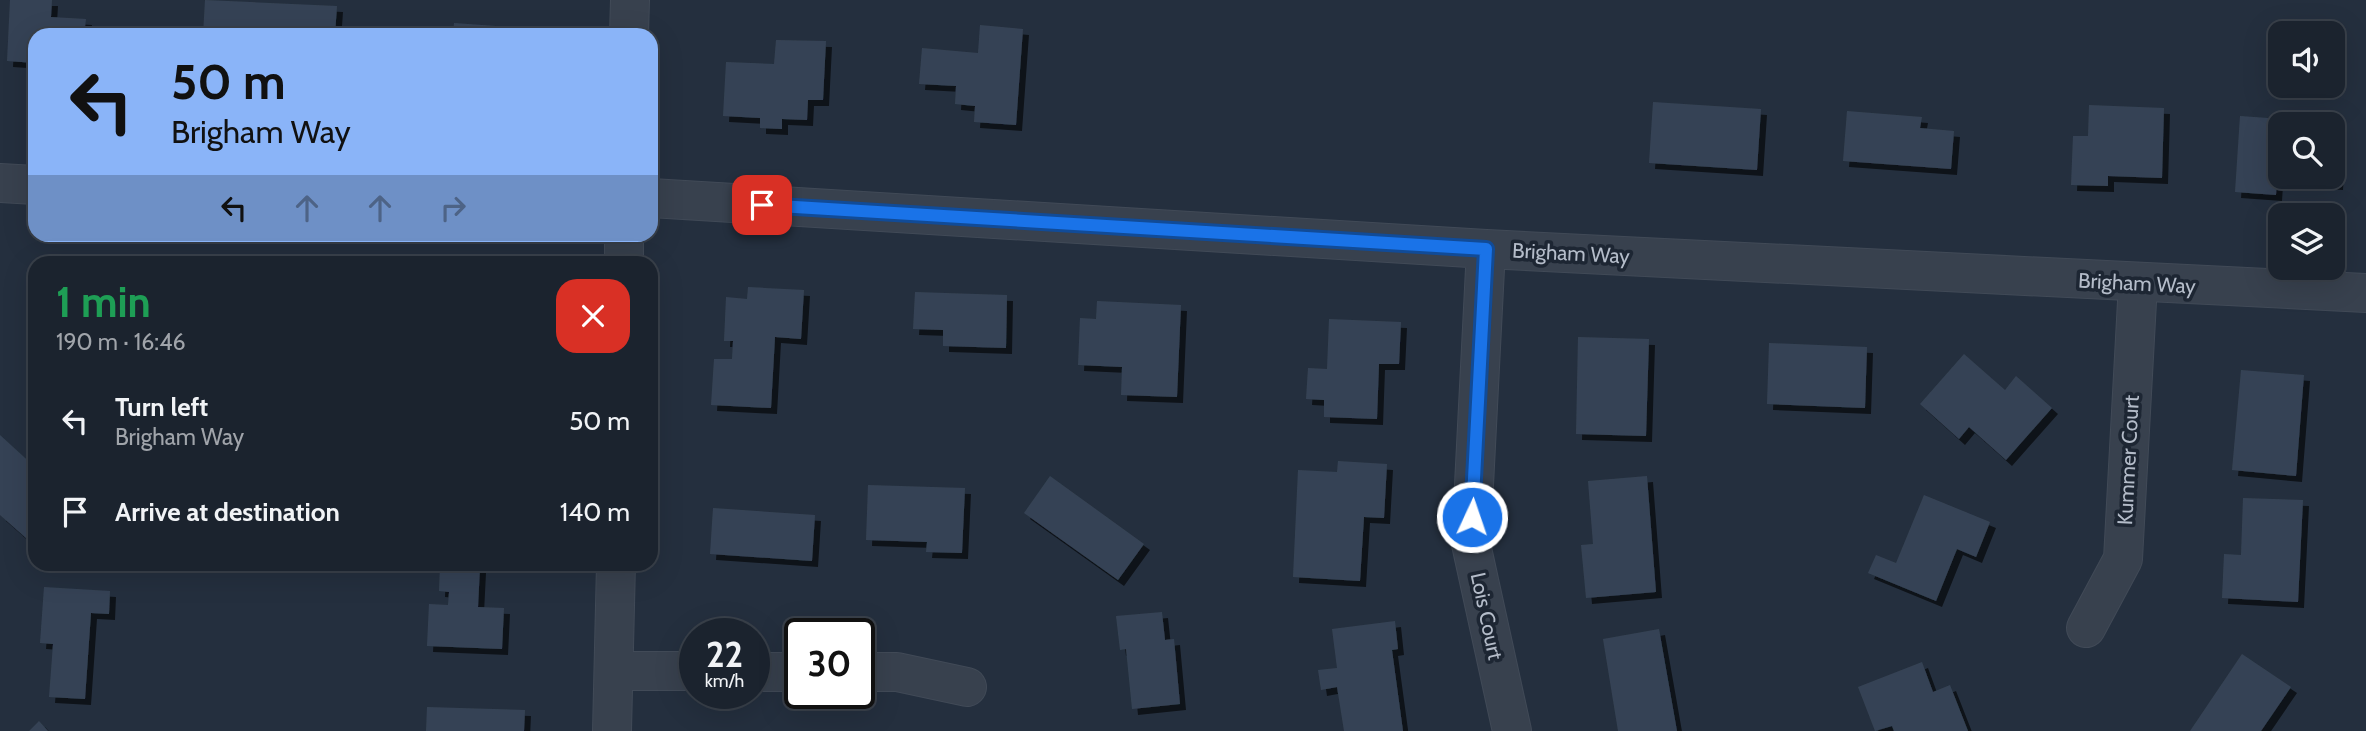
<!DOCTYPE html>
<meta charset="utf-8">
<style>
body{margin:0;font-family:Cabin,sans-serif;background:#242b36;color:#f1f3f6;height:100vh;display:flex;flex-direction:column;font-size:26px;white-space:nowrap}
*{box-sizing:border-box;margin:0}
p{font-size:23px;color:#a0a4aa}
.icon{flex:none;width:38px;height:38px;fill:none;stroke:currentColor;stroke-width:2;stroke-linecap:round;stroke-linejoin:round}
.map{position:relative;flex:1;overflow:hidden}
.sheet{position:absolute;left:28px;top:256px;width:630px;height:315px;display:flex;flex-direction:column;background:#1b232e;border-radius:21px;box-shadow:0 7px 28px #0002,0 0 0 2px #39404a}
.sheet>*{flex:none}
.banner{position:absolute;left:28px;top:28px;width:630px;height:214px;border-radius:21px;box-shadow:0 7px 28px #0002,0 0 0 2px #39404a;background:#8ab4f8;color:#111;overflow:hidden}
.fabs{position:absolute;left:2268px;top:21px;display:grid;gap:14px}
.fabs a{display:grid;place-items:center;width:77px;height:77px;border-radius:14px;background:#1b232e;box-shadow:0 7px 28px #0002,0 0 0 2px #39404a;font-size:35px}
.speed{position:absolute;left:679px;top:618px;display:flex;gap:14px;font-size:35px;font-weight:700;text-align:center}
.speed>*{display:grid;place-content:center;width:91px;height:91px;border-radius:50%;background:#1b232e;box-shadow:0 7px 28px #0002,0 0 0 2px #39404a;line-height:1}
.speed small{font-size:18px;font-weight:400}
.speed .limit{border:4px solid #111;border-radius:10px;background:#fff;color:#111}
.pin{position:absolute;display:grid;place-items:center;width:60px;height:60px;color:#fff;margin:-30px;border-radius:14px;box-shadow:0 4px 10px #0006}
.me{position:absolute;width:77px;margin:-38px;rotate:3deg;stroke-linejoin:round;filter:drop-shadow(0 0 5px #0008)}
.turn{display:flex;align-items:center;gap:24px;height:147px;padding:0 28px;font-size:32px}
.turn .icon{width:91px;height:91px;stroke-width:2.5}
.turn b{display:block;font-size:49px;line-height:60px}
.lanes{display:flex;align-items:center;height:66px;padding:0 28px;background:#0003;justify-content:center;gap:35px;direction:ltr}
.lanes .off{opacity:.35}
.round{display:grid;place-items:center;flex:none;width:74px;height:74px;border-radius:21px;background:#242b36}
.headline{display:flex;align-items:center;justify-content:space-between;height:119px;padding:0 28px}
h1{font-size:42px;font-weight:700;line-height:52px;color:#1e9e55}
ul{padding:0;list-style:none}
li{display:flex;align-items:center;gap:21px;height:91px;padding:0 28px}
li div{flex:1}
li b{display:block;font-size:26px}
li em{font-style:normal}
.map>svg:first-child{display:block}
.building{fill:#364354;filter:url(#shadow)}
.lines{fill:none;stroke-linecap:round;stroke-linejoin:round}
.minor-casing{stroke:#414a57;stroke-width:40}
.minor{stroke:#38414e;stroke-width:38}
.route-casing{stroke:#114b97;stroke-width:18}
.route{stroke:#1a73e8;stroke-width:12}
.labels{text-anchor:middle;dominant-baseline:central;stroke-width:7;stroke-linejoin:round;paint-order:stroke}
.street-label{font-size:21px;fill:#b4bcc9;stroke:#1d2633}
</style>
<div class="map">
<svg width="2366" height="731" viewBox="0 0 2366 731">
<defs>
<filter id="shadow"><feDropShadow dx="6" dy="6" stdDeviation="0" flood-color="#0009"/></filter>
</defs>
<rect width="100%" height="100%" fill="#242f3e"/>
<path class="building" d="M10,0H52L51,17L86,19L84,35H35V63L7,61Z
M205,0L337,6L335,35H203Z
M454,23L511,27V35H453Z
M980,25L1023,29L1016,125L974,122L975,106L955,104L956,86L919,84L922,48L978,53Z
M776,40L826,41L823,100H808L807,120L782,119V129L760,128V118L723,116L726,62L774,64Z
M1653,102L1761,109L1757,170L1649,163Z
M2089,105L2164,108L2162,178L2108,176V186L2071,185L2073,136H2088Z
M1847,111L1922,117L1920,128L1954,131L1951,169L1843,161Z
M2240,116L2282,119L2280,177H2333V133H2340L2337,184L2277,180L2276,195L2235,192Z
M748,287L804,290L801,339L775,337L771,408L711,405L714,359H732L733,341H724L726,297L747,299Z
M915,292L1007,295L1006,348L943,346V330L913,329Z
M1097,301L1181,305L1177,397L1121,395L1122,367L1078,365L1080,318L1096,319Z
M1329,319L1401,322L1399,364H1379L1377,419L1324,417V400L1306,399L1308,368L1327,369Z
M1578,337L1649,339L1646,436L1576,434Z
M1769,343L1867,347L1865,408L1767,404Z
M1964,354L2005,390L2016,376L2052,408L2006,460L1969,427L1959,439L1920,404Z
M2241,370L2304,375L2296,476L2232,470Z
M0,435L35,467V546L0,515Z
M1338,461L1387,464L1384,518L1364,517L1360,581L1293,577L1298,470L1337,472Z
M1050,476L1144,544L1118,580L1024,513Z
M1647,476L1656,592L1586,598L1581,545L1593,544L1588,481Z
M868,485L965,488L962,553L926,552L927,542L866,540Z
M1924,495L1990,522L1976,557L1957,549L1936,601L1868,573L1876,555L1896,563Z
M2243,498L2303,500L2298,602L2222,598L2224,554L2241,555Z
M713,508L815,515L812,561L710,554Z
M440,565L480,567L478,607L504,608L502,649L427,646L429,604L448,605L449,592L439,591Z
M44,587L110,591L109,614L91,613L85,699L49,697L53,644L40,643Z
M1162,612L1165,640L1174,639L1180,704L1132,709L1126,649L1120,650L1116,616Z
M1395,621L1398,649L1392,650L1403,731H1344L1337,687L1321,690L1318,670L1337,668L1332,629Z
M1659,629L1677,731H1618L1603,639Z
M2242,654L2291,687L2261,731H2190Z
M1922,662L1933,692L1950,685L1968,731H1894L1892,726L1875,731L1858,687Z
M427,707L525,710L524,731H426Z
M39,721L48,731H29Z"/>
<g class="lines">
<defs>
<path id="minor" d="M629,35L630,0
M0,183L35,185
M651,198L1486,249L2366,293
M1486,249L1471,544L1512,731
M624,262V234
M2086,628L2123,559L2138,283
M614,671H695
M754,672H800
M859,672H897L967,687
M612,731L616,564"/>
</defs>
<use href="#minor" class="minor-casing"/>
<use href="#minor" class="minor"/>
</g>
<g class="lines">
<defs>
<path id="route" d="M762,205L1486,249L1472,517"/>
</defs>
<use href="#route" class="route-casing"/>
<use href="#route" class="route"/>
</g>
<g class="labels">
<g class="street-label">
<text transform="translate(1571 253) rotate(3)">Brigham Way</text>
<text transform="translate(2137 283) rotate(3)">Brigham Way</text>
<text transform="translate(2128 460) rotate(-87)">Kummer Court</text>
<text transform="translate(1487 616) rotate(78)">Lois Court</text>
</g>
</g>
</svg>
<div class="fabs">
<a><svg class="icon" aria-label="sound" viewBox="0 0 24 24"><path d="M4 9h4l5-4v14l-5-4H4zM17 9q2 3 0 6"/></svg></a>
<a><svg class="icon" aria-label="search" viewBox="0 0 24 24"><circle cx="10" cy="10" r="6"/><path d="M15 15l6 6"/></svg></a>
<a><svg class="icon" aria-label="layers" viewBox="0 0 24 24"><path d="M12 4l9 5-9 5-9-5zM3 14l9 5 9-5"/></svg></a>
</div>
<div class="speed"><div>22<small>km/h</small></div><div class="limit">30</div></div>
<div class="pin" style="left:762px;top:205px;background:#d93025"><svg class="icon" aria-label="arrive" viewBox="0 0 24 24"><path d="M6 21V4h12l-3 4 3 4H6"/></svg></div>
<svg class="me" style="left:1472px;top:517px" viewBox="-20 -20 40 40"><circle r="17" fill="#1a73e8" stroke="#fff" stroke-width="3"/><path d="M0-11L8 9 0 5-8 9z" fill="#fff"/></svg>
<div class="banner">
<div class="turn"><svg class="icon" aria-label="left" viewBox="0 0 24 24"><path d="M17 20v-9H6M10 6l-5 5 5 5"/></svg><div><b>50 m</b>Brigham Way</div></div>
<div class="lanes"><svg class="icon" aria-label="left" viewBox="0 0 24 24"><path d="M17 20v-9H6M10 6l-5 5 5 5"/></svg><svg class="icon off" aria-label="ahead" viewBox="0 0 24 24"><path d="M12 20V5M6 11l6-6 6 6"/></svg><svg class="icon off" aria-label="ahead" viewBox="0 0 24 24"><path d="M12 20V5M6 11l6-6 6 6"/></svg><svg class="icon off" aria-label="right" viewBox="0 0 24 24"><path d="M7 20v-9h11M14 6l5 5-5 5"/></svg></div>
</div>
<section class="sheet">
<div class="headline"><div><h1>1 min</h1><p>190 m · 16:46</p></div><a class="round" style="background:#d93025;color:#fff"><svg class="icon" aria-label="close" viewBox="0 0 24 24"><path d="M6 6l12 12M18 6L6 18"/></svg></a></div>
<ul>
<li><svg class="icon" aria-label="left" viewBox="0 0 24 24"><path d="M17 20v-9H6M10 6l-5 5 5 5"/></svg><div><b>Turn left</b><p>Brigham Way</p></div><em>50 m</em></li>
<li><svg class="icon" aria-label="arrive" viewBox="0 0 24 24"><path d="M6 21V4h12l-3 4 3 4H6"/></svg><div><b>Arrive at destination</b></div><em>140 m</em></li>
</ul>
</section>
</div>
